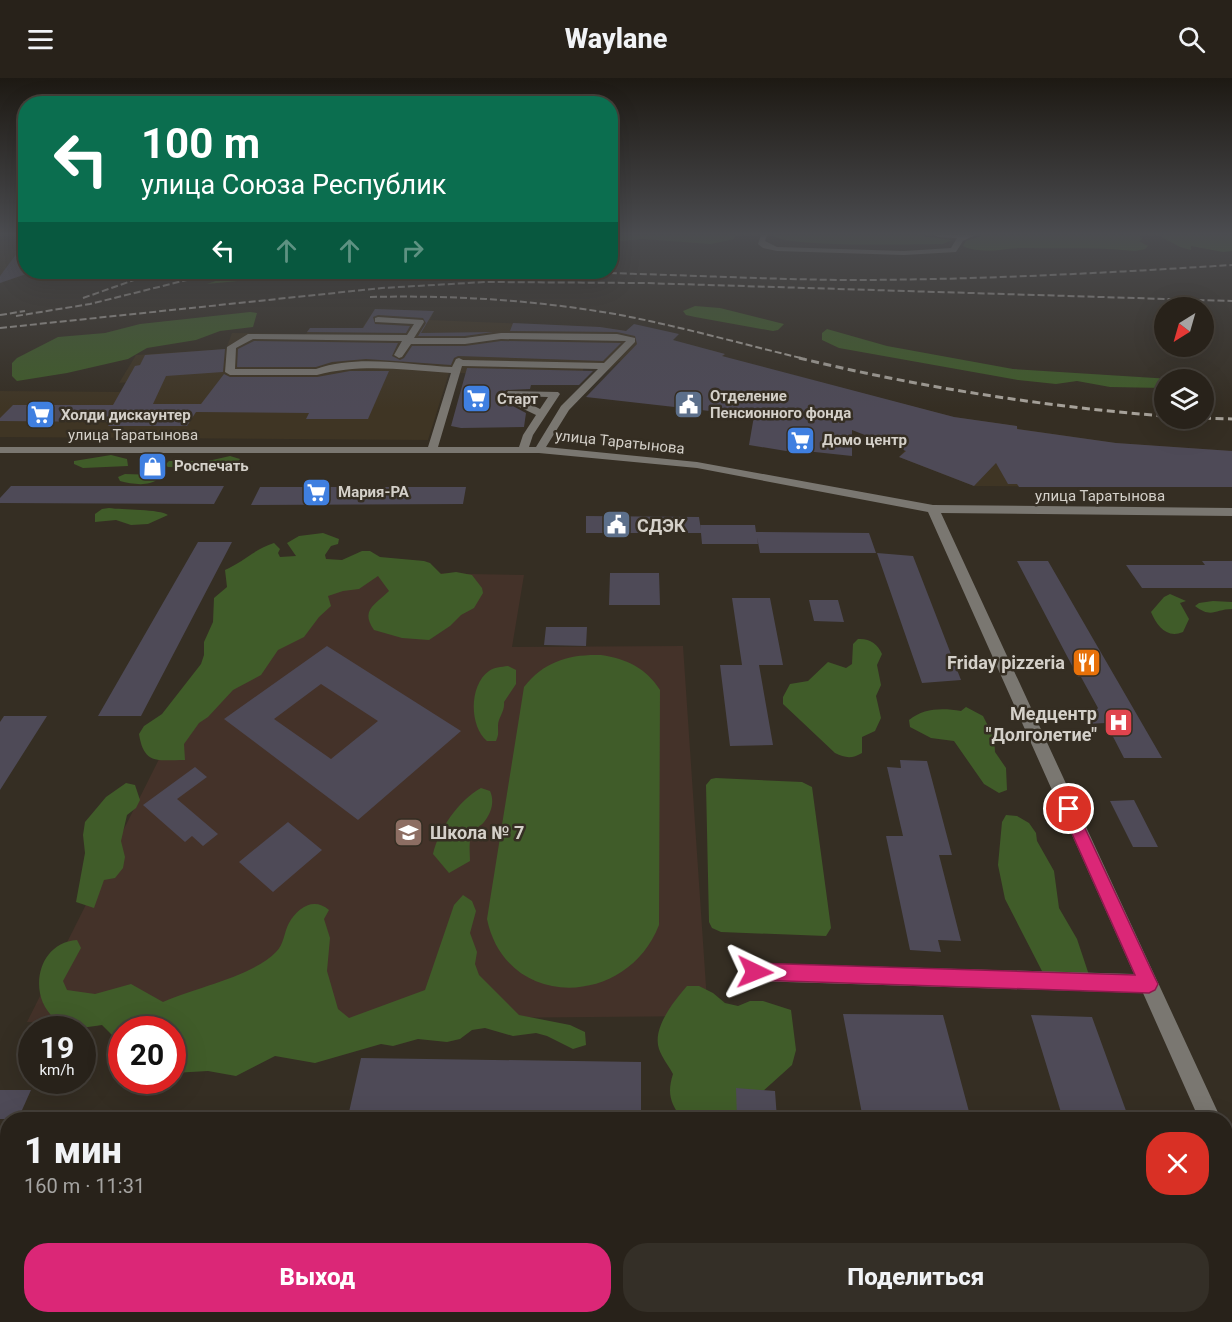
<!DOCTYPE html>
<html lang="ru">
<meta charset="utf-8">
<style>
body{margin:0;font-family:Roboto,sans-serif;background:#342f27;color:#f1f3f6;height:100vh;display:flex;flex-direction:column;font-size:22px;white-space:nowrap}
*{box-sizing:border-box;margin:0}
p{font-size:20px;color:#a5a4a2}
.icon{flex:none;width:33px;height:33px;fill:none;stroke:currentColor;stroke-width:2;stroke-linecap:round;stroke-linejoin:round}
.map{position:relative;flex:1;overflow:hidden}
.details{position:absolute;left:0px;top:1034px;width:1233px;height:212px;display:flex;flex-direction:column;background:#28221a;border-radius:24px 24px 0 0;box-shadow:0 6px 24px #0002,0 0 0 2px #443f39}
.details>*{flex:none}
.hud{position:absolute;left:18px;top:18px;width:600px;height:183px;border-radius:24px;box-shadow:0 6px 24px #0002,0 0 0 2px #443f39;background:#0b6e4f;color:#fff;overflow:hidden}
.needle{width:39px;rotate:217deg}
.fabs{position:absolute;left:1154px;top:219px;display:grid;gap:12px}
.fabs a{display:grid;place-items:center;width:60px;height:60px;border-radius:50%;background:#28221a;box-shadow:0 6px 24px #0002,0 0 0 2px #443f39;font-size:30px}
.speed{position:absolute;left:18px;top:938px;display:flex;gap:12px;font-size:30px;font-weight:700;text-align:center}
.speed>*{display:grid;place-content:center;width:78px;height:78px;border-radius:50%;background:#28221a;box-shadow:0 6px 24px #0002,0 0 0 2px #443f39;line-height:1}
.speed small{font-size:15px;font-weight:400}
.speed .limit{border:9px solid #d22;background:#fff;color:#111}
.pin{position:absolute;display:grid;place-items:center;width:51px;height:51px;color:#fff;margin:-26px;border:3px solid #fff;border-radius:50%;box-shadow:0 2px 6px #0007}
.me{position:absolute;width:66px;margin:-33px;rotate:92deg;stroke-linejoin:round;filter:drop-shadow(0 0 4px #0008)}
.turn{display:flex;align-items:center;gap:21px;height:126px;padding:0 24px;font-size:27px}
.turn .icon{width:78px;height:78px;stroke-width:2.5}
.turn b{display:block;font-size:42px;line-height:51px}
.lanes{display:flex;align-items:center;height:57px;padding:0 24px;background:#0003;justify-content:center;gap:30px;direction:ltr}
.lanes .off{opacity:.35}
.round{display:grid;place-items:center;flex:none;width:63px;height:63px;border-radius:24px;background:#342f27}
.overview{display:flex;align-items:center;justify-content:space-between;height:102px;padding:0 24px}
h1{font-size:36px;font-weight:800;line-height:45px}
.primary-button{display:flex;gap:12px;margin-top:auto;padding:12px 24px}
.primary-button a{flex:1;height:69px;border-radius:24px;background:#db2777;color:#fff;font-size:24px;font-weight:800;line-height:69px;text-align:center}
.primary-button a+a{background:#342f27;color:#f1f3f6}
header{display:flex;justify-content:space-between;align-items:center;height:78px;padding:0 24px;background:#28221a;font-size:27px;font-weight:800}
.map>svg:first-child{display:block}
.built{fill:#3f3524}
.education{fill:#443229}
.green{fill:#405c29}
.building{fill:#4e4a57;fill-rule:evenodd}
.lines{fill:none;stroke-linecap:round;stroke-linejoin:round}
.minor{fill:#7a7771;fill-rule:evenodd}
.rail-far1{stroke:#a7a29a;stroke-width:2;stroke-dasharray:7 3;stroke-linecap:butt}
.rail{stroke:#a7a29a;stroke-width:3;stroke-dasharray:8 4.5;stroke-linecap:butt}
.route{fill:#db2777;stroke:#8e194d;stroke-width:1.5}
.labels{text-anchor:middle;dominant-baseline:central;stroke-width:5;stroke-linejoin:round;paint-order:stroke}
.far-poi-label{font-size:15px;font-weight:bold;fill:#d4d0c9;stroke:#352e23;text-anchor:start}
.far-street-label{font-size:15px;fill:#d4d0c9;stroke:#352e23}
.poi-label{font-size:18px;font-weight:bold;fill:#d4d0c9;stroke:#352e23;text-anchor:start}
</style>
<header><svg class="icon" aria-label="menu" viewBox="0 0 24 24"><path d="M4 6h16M4 12h16M4 18h16"/></svg>Waylane<svg class="icon" aria-label="search" viewBox="0 0 24 24"><circle cx="10" cy="10" r="6"/><path d="M15 15l6 6"/></svg></header>
<div class="map">
<svg width="1232" height="1244" viewBox="0 0 1232 1244">
<rect width="100%" height="100%" fill="#352e23"/>
<path class="built" d="M25,161L26,194L30,195L0,205V163Z
M375,231L434,233L430,242L600,249L634,254L700,269L698,270L709,274L711,272L725,276L723,279L954,339L1017,348L1018,351L1116,365L1232,373V409L974,408L899,379L905,372L808,334L619,283L610,292L584,289L582,296L449,295L428,362L0,359V313L123,314L130,304L119,305L136,277L226,271L232,255L306,256L310,250H362Z"/>
<path class="education" d="M254,492L524,497L512,569L683,568L708,938L27,944Z
M7,1135L8,1238H540L539,1244H0V1151Z"/>
<path class="green" d="M611,157H736L734,161L711,166L642,161L611,164Z
M771,157L923,158L952,162L943,166C916,166 786,170 771,157Z
M984,157H1139L1143,161L1139,163L1148,168L1145,171L1135,173C1098,169 1060,171 1023,170C1004,170 980,177 963,168L966,163Z
M1158,157H1232V173L1223,174L1191,168V172L1180,169Z
M242,194H333L207,206Z
M695,228L720,230L784,246L778,252L773,253L695,239L686,237L683,233Z
M250,234L257,235L253,249L220,253L196,262L147,270L128,281L67,295L17,303L12,298V285L17,280L58,259L105,255L140,246Z
M827,251L887,268L1013,291L1171,301L1164,302V310L1110,309L1077,303L1056,306L1018,302L839,270L822,262V255Z
M111,377L127,381L128,388L83,390L74,386V383Z
M230,378L240,381L238,384L218,390L168,389L165,387L169,383H208Z
M125,396L157,397L158,401C148,409 132,406 120,403L118,399Z
M109,430C122,432 160,431 168,437L148,446L131,447L116,442L95,444V436L102,431Z
M323,455L339,461L338,466L331,468L325,477L326,481L342,482L362,473H370L380,479L424,483L430,485L441,496L456,494L472,497L482,510L483,515L474,530L461,537L450,548L429,562L402,560L374,552C360,532 375,527 389,513L378,498L359,511L343,513L328,518L331,528L319,539L304,559L278,572L261,597L233,612L208,639L199,645L184,666L185,682C157,682 144,687 139,656L144,648L162,636L201,586L204,577V564L213,544L214,520L227,509L225,492C243,484 255,471 274,465L280,471L278,475L280,479L296,478L287,465L299,458Z
M1170,516L1186,523L1180,525L1189,541L1183,554C1167,561 1157,548 1151,534L1164,519Z
M1213,523L1232,524V531C1215,531 1212,541 1195,528L1199,525Z
M858,561C869,560 878,566 882,576L877,587L881,607L876,618L881,640L875,653L862,659V675C852,681 845,680 835,675L783,626V619L790,606L808,603L828,584L846,590L852,586L853,566Z
M601,577C627,581 646,590 660,612L659,847C627,930 506,933 487,841L524,609C544,583 570,576 601,577Z
M508,588L516,592V606L504,624C505,634 498,639 498,648C498,655 499,656 496,663H487C469,648 469,607 489,593C494,589 501,589 508,588Z
M966,629L983,638L994,660L995,674L1006,690L1007,712L999,715L984,706L954,663L931,660L910,649L909,642C924,630 942,630 961,633Z
M716,700L802,704L812,709L831,850L826,858L721,854L712,850L709,844L706,707L711,701Z
M126,705L135,707L140,722L136,730L127,737L121,763L125,779L123,790L115,800L104,802L94,830L76,824L85,775L83,757L85,744L106,719Z
M481,710L490,713C495,724 491,735 484,744C481,748 475,750 473,754C468,762 470,774 470,783L449,795L433,776C439,751 458,723 481,710Z
M1006,737L1017,738L1029,745L1036,755L1037,763L1054,793L1059,830L1077,861L1089,897L1043,895L1005,821L998,787L1002,744Z
M463,817L472,823L476,833L470,855L477,874L475,886L479,897L519,937L570,947L585,954L586,967L573,971L547,958L536,955L513,958L485,950L472,952L460,961L447,964L418,961L393,968L381,966L315,985L275,978L236,998L208,993L173,995L172,951H122L121,966L102,947C94,948 82,951 74,949C25,940 29,865 77,862L81,870L63,903L67,912L95,916L131,906L163,924C194,910 253,898 276,874C284,867 284,854 289,845C298,829 314,819 329,832L324,841L330,860L327,893L338,931L349,940L425,912L454,827Z
M687,908H699L713,915L725,925L738,928L750,923H763L791,932L796,972L792,987L761,1015L756,1041H682C670,1025 667,1015 673,996C669,988 662,980 659,971C652,950 674,923 687,908Z
M374,1238H431L449,1244H381Z
M705,1238H813L812,1244H705Z"/>
<path class="building" d="M26,163V196L0,205V198Z
M375,231L434,233L421,255L493,254L465,258H418L426,245L423,240L378,237L373,239L375,246L410,248L406,255L307,254L310,250H363Z
M513,245L600,249L626,253L634,246L679,256L673,262L725,276L722,278L954,339L1017,348V351L1116,365L1232,373V409H1019L1017,406H1008L996,385L974,408L899,379L906,373L852,352V378L796,372V374L786,373L749,367L754,338L586,319L637,266L635,258L617,254L510,253Z
M254,263L398,265L392,278L400,282L404,280L412,268H465L501,263L621,265L603,283L458,278L454,280L451,287L366,281L332,284L316,289H237L238,271Z
M225,271L223,294L166,298L153,326H201L224,296L230,299H317L350,293H389L368,341H306L309,335L196,334L187,348H108L111,344L0,343V340L13,327H113L135,288L140,287L145,277Z
M467,290L593,293L579,307H531L530,311L506,312L502,319L503,323L526,335L524,349L461,350L451,348Z
M11,408H224L214,426L0,425V420Z
M260,409H466L463,426L251,427Z
M586,438L699,439L701,452L700,447H755L756,454L869,455L876,475H760L757,459L758,466H702L701,455H586Z
M198,464H232L141,638H98Z
M877,475L913,478L961,602L922,605Z
M1017,483H1048L1162,680H1124L1106,645L1085,646L1098,630L1081,599H1078Z
M1202,483H1232V510H1142L1126,487H1205Z
M610,495H659L660,527H609Z
M732,520H770L783,587H759L773,667L730,668L720,587H742Z
M809,522H838L844,544L814,543Z
M546,549H587L586,568L544,567Z
M327,568L461,653L358,742L224,641ZM321,606L378,643L331,681L274,641Z
M4,638H47L0,712V644Z
M900,682L927,683L952,777H939L961,863L938,862L941,874L910,872L886,758H903L887,689L901,690Z
M195,689L207,699L177,721L218,756L203,768L192,758L185,764L143,727Z
M1134,722L1158,769H1133L1110,723Z
M288,744L322,772L273,814L239,784Z
M843,936L943,937L971,1041H863Z
M1031,937L1092,939L1129,1041H1063Z
M361,980L641,984V1038L349,1034Z
M736,1010L775,1013L777,1041H737Z
M0,1012H31L18,1041H0Z"/>
<g class="lines">
<path class="minor" d="M761,157H767L765,163L777,169L904,173L951,170L957,160L938,159L935,157H975L963,163L956,174L904,177L777,173L763,170L758,166Z
M378,239L423,242L424,244L414,260H465L501,255L617,256L635,260V264L569,332L546,369L697,384L933,427L1232,430V438L941,435L1221,1041H1199L1143,915L755,903L748,901L745,894L748,887L755,885L1134,896L928,434L697,390L539,375H0V369H428L451,295C406,292 361,285 317,297H230L225,294L227,269L248,256L407,257L414,246L375,244V240ZM253,261L402,263L394,277L399,280L402,279L411,266H465L501,261L626,263L604,285L463,282L459,280L456,281L452,289C409,287 358,276 316,291H235L236,270ZM462,288L598,291L561,328L536,369H529L533,357L560,316L558,314L508,313L504,320L505,322L536,337L523,357L519,369H438ZM515,318L548,319L540,331Z
M1226,1064L1232,1066V1101L1226,1099Z"/>
<path class="rail-far1" d="M390,200C429,198 468,194 508,194C621,193 734,201 847,202C976,202 1104,195 1232,187
M370,219C452,217 534,222 615,236C679,248 742,266 805,281
M83,220L157,194
M0,237L25,233
M16,238L90,226L219,194
M0,250L382,210L485,204L644,205L1232,223"/>
<path class="rail" d="M799,280C919,309 1040,328 1164,338
M1203,340L1232,341"/>
</g>
<linearGradient id="sky" x2="0" y2="1"><stop stop-color="#1d1913"/><stop offset="0.47" stop-color="#4b4c50"/><stop offset="1" stop-color="#4b4c50" stop-opacity="0"/></linearGradient>
<rect width="1232" height="331" fill="url(#sky)"/>
<path class="route" d="M1069,724L1074,726L1076,731L1155,900L1158,906L1155,912L1149,915L755,902L749,900L747,894L749,887L755,885L1135,897L1061,731L1063,726Z"/>
<defs>
<symbol id="supermarket-square" viewBox="-11 -11 22 22"><rect x="-9" y="-9" width="18" height="18" rx="4" fill="#3f7fe0" stroke="#352e23"/><path d="M-6-5.5h2.5l.6 2H6L4.5 2H-2.5L-4.4-4H-6ZM-1.5 3.2a1.3 1.3 0 1 0 .1 0ZM3 3.2a1.3 1.3 0 1 0 .1 0Z" fill="#fff"/></symbol>
<symbol id="civic-square" viewBox="-11 -11 22 22"><rect x="-9" y="-9" width="18" height="18" rx="4" fill="#5c6f8a" stroke="#352e23"/><path d="M-.6-6.5H3V-4.5H.6V-3L4-1V1h2V6H-6V1h2V-1L-.6-3ZM-1.2 2.5V6h2.4V2.5Z" fill="#fff"/></symbol>
<symbol id="shop-square" viewBox="-11 -11 22 22"><rect x="-9" y="-9" width="18" height="18" rx="4" fill="#3f7fe0" stroke="#352e23"/><path d="M-5-2.5h2.3a2.7 3.5 0 0 1 5.4 0H5L5.5 6h-11ZM-1.5-2.5h3a1.5 2.3 0 0 0-3 0Z" fill="#fff"/></symbol>
<symbol id="restaurant-square" viewBox="-11 -11 22 22"><rect x="-9" y="-9" width="18" height="18" rx="4" fill="#e8710a" stroke="#352e23"/><path d="M-5-6h1v4h1v-4h1v4h1v-4h1v5L-1.5 .5V6h-2V.5L-5-1ZM5-6V6H3V1.5H1.5Q1.5-4 5-6Z" fill="#fff"/></symbol>
<symbol id="hospital-square" viewBox="-11 -11 22 22"><rect x="-9" y="-9" width="18" height="18" rx="4" fill="#e0444e" stroke="#352e23"/><path d="M-5-5h3v3.5h4V-5h3V5h-3V1.5h-4V5h-3Z" fill="#fff"/></symbol>
<symbol id="school-square" viewBox="-11 -11 22 22"><rect x="-9" y="-9" width="18" height="18" rx="4" fill="#8d6e63" stroke="#352e23"/><path d="M0-5L7-2L0 1L-7-2ZM-4 1L0 2.5L4 1V4Q0 6-4 4Z" fill="#fff"/></symbol>
</defs>
<g fill-rule="evenodd">
<use href="#supermarket-square" x="460" y="304" width="33" height="33"/>
<use href="#civic-square" x="672" y="310" width="33" height="33"/>
<use href="#supermarket-square" x="24" y="320" width="33" height="33"/>
<use href="#supermarket-square" x="784" y="346" width="33" height="33"/>
<use href="#shop-square" x="136" y="372" width="33" height="33"/>
<use href="#supermarket-square" x="300" y="398" width="33" height="33"/>
<use href="#civic-square" x="600" y="430" width="33" height="33"/>
<use href="#restaurant-square" x="1070" y="568" width="33" height="33"/>
<use href="#hospital-square" x="1102" y="628" width="33" height="33"/>
<use href="#school-square" x="392" y="738" width="33" height="33"/>
</g>
<g class="labels">
<g class="far-poi-label">
<text x="710" y="318">Отделение<tspan x="710" dy="17">Пенсионного фонда</tspan></text>
<text x="497" y="321">Старт</text>
<text x="61" y="337">Холди дискаунтер</text>
<text x="822" y="362">Домо центр</text>
<text x="174" y="388">Роспечать</text>
<text x="338" y="414">Мария-РА</text>
</g>
<g class="far-street-label">
<text x="133" y="357">улица Таратынова</text>
<text transform="translate(620 364) rotate(6)">улица Таратынова</text>
<text x="1100" y="418">улица Таратынова</text>
</g>
<g class="poi-label">
<text x="637" y="447">СДЭК</text>
<text x="1065" y="584" text-anchor="end">Friday pizzeria</text>
<text x="1097" y="635" text-anchor="end">Медцентр<tspan x="1097" dy="21">"Долголетие"</tspan></text>
<text x="430" y="754">Школа № 7</text>
</g>
</g>
</svg>
<div class="fabs">
<a><svg class="needle" viewBox="-14 -14 28 28"><path d="M0-13l5 13h-10z" fill="#e53935"/><path d="M0 13l5-13h-10z" fill="#a5a4a2"/></svg></a>
<a><svg class="icon" aria-label="layers" viewBox="0 0 24 24"><path d="M12 4l9 5-9 5-9-5zM3 14l9 5 9-5"/></svg></a>
</div>
<div class="speed"><div>19<small>km/h</small></div><div class="limit">20</div></div>
<div class="pin" style="left:1069px;top:731px;background:#d93025"><svg class="icon" aria-label="arrive" viewBox="0 0 24 24"><path d="M6 21V4h12l-3 4 3 4H6"/></svg></div>
<svg class="me" style="left:755px;top:894px" viewBox="-20 -20 40 40"><path d="M0-17L14 15 0 8-14 15z" fill="#db2777" stroke="#fff" stroke-width="4"/></svg>
<div class="hud">
<div class="turn"><svg class="icon" aria-label="left" viewBox="0 0 24 24"><path d="M17 20v-9H6M10 6l-5 5 5 5"/></svg><div><b>100 m</b>улица Союза Республик</div></div>
<div class="lanes"><svg class="icon" aria-label="left" viewBox="0 0 24 24"><path d="M17 20v-9H6M10 6l-5 5 5 5"/></svg><svg class="icon off" aria-label="ahead" viewBox="0 0 24 24"><path d="M12 20V5M6 11l6-6 6 6"/></svg><svg class="icon off" aria-label="ahead" viewBox="0 0 24 24"><path d="M12 20V5M6 11l6-6 6 6"/></svg><svg class="icon off" aria-label="right" viewBox="0 0 24 24"><path d="M7 20v-9h11M14 6l5 5-5 5"/></svg></div>
</div>
<section class="details">
<div class="overview"><div><h1>1 мин</h1><p>160 m · 11:31</p></div><a class="round" style="background:#d93025;color:#fff"><svg class="icon" aria-label="close" viewBox="0 0 24 24"><path d="M6 6l12 12M18 6L6 18"/></svg></a></div>
<div class="primary-button"><a>Выход</a><a>Поделиться</a></div>
</section>
</div>
